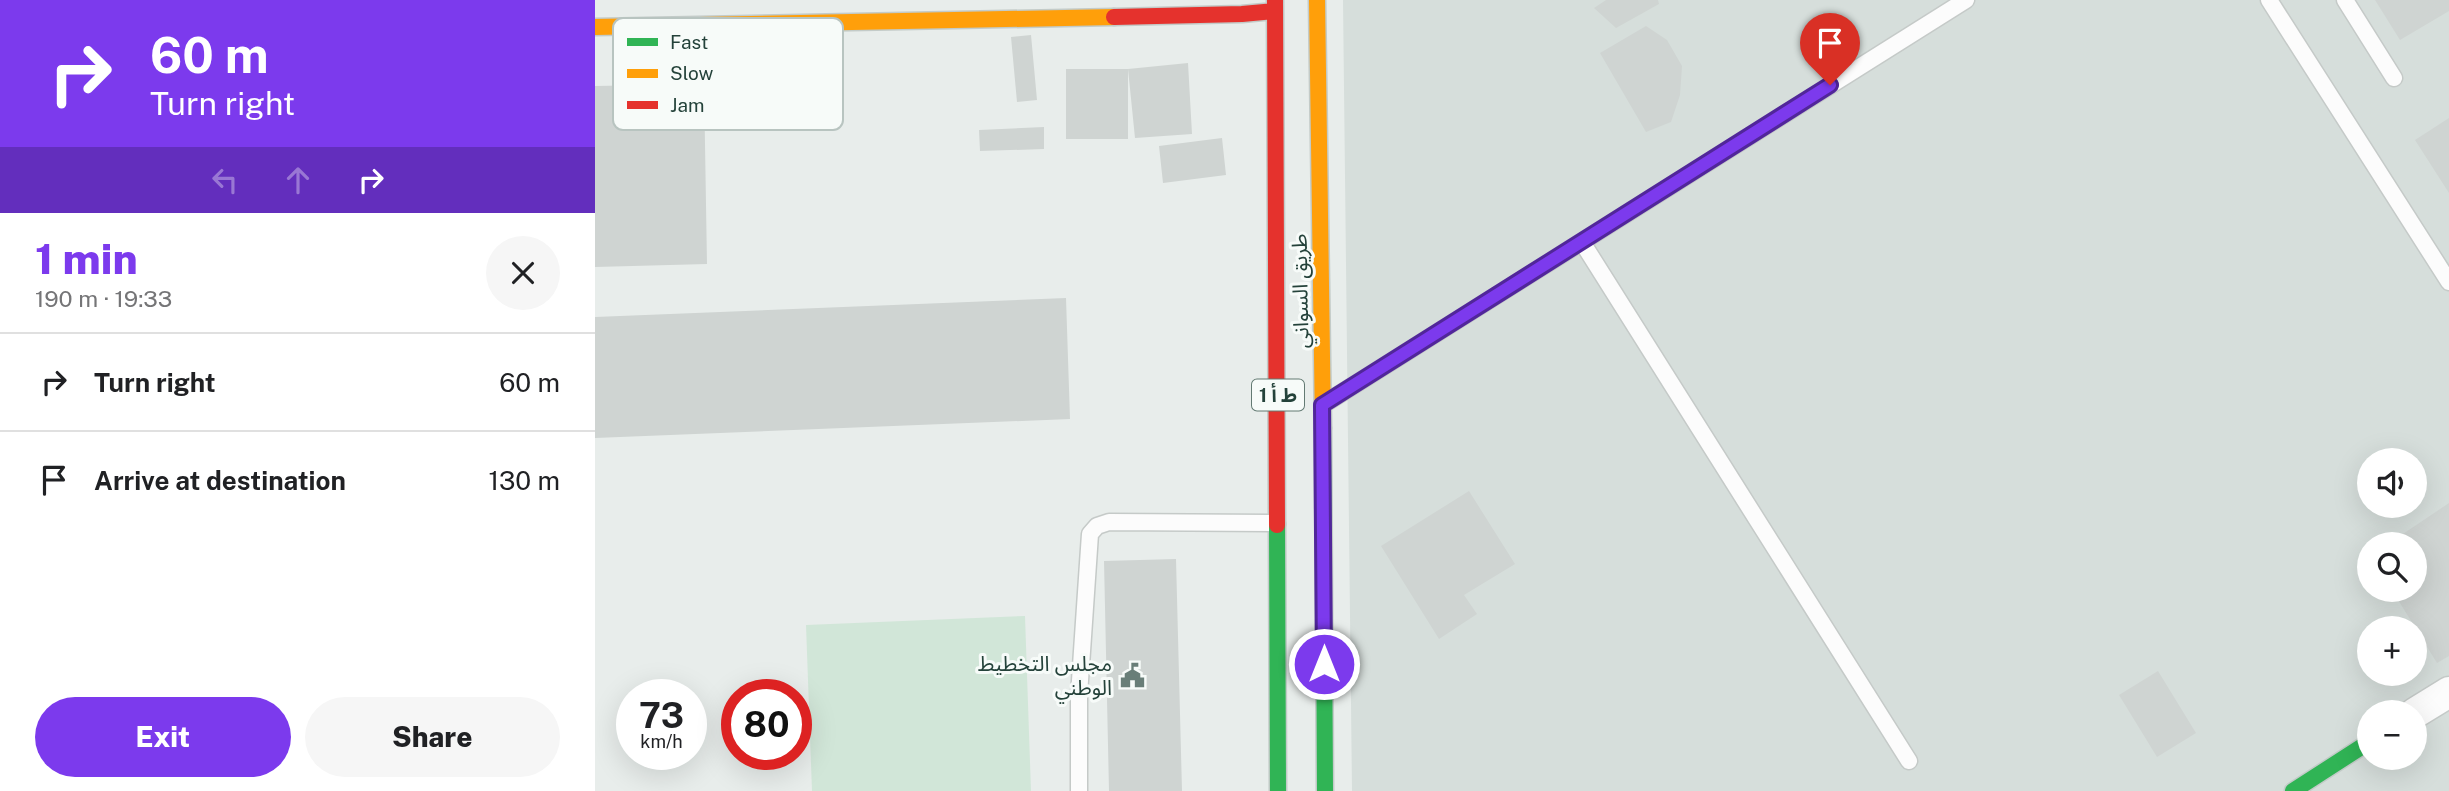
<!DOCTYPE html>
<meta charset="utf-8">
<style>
body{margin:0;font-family:"Public Sans","Noto Sans Arabic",sans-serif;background:#f6f6f6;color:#202124;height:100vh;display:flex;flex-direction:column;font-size:26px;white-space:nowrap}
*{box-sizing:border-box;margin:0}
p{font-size:23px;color:#757577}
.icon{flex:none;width:38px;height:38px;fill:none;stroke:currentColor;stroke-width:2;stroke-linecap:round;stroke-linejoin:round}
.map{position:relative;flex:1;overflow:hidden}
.side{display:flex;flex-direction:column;background:#fff;width:595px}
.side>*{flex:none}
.banner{background:#7c3aed;color:#fff;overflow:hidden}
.fabs{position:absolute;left:1762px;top:448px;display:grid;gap:14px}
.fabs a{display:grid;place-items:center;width:70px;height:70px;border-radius:50%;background:#fff;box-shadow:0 7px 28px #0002;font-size:35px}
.speed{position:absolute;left:21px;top:679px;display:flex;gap:14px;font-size:35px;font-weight:700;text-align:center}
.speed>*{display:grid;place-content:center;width:91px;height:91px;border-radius:50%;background:#fff;box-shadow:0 7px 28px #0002;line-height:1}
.speed small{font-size:18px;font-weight:400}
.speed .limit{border:10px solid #d22;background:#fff;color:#111}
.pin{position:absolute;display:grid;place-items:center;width:60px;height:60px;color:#fff;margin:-72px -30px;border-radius:50% 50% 50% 0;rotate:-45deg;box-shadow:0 0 7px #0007}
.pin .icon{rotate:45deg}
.me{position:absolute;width:77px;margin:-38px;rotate:0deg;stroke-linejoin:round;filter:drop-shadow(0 0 5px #0008)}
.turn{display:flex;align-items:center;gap:24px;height:147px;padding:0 35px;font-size:32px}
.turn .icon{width:91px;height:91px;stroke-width:2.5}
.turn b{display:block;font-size:49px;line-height:60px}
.lanes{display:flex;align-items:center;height:66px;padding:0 35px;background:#0003;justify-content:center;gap:35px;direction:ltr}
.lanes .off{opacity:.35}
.round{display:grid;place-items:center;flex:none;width:74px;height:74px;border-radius:37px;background:#f6f6f6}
.headline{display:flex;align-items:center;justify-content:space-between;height:119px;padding:0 35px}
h1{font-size:42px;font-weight:800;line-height:52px;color:#7c3aed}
.primary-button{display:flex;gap:14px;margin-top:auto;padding:14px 35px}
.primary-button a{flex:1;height:80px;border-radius:42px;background:#7c3aed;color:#fff;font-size:28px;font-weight:800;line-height:80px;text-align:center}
.primary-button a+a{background:#f6f6f6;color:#202124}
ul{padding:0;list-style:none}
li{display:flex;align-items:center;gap:21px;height:98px;padding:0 35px;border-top:2px solid #e0e0e0}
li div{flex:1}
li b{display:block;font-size:26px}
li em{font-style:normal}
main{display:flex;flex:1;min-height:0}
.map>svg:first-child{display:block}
.built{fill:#d6dedb;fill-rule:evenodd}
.green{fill:#d1e6d8}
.building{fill:#cfd4d2}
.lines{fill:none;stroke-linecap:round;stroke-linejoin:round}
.lane-casing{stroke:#c5cac8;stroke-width:19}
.street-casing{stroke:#c5cac8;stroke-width:33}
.fast-casing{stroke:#c3cbc8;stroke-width:19}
.slow-casing{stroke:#c3cbc8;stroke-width:19}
.jam-casing{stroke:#c3cbc8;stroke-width:19}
.lane{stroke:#fcfcfc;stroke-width:16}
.street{stroke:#fcfcfc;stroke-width:30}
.fast{stroke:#30b455;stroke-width:16}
.slow{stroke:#ff9f0a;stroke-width:16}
.jam{stroke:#e5322d;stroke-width:16}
.route-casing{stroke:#51269a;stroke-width:18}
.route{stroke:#7c3aed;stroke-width:12}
.labels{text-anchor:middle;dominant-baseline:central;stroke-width:6;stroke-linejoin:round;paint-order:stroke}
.shield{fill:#f7fbf9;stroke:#637a73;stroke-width:2}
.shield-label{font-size:19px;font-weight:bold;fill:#24423a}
.street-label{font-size:21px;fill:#24423a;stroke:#f7fbf9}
.poi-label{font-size:21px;fill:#24423a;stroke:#f7fbf9;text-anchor:end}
.key{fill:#f7fbf9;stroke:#b8c4c0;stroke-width:2}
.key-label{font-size:19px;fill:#24423a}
</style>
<main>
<section class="side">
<div class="banner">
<div class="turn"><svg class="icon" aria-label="right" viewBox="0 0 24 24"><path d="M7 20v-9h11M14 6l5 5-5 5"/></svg><div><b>60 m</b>Turn right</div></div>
<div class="lanes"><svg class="icon off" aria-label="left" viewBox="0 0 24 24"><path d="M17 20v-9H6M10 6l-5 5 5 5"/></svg><svg class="icon off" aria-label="ahead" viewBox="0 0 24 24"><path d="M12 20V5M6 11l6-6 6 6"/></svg><svg class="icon" aria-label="right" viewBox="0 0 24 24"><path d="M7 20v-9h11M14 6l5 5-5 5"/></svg></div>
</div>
<div class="headline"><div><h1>1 min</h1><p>190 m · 19:33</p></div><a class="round"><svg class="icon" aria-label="close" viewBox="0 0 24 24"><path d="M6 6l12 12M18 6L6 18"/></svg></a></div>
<ul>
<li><svg class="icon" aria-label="right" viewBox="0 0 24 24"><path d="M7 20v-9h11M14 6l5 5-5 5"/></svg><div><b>Turn right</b></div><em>60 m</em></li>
<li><svg class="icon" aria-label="arrive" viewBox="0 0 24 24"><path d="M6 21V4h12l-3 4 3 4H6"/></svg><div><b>Arrive at destination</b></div><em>130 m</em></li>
</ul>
<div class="primary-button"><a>Exit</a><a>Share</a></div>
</section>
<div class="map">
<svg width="1854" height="791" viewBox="0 0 1854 791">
<rect width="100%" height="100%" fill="#e8edeb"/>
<path class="built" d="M748,0H1854V791H757ZM1774,460H1820V506H1774ZM1774,544H1820V590H1774ZM1774,628H1820V674H1774ZM1774,712H1820V758H1774Z"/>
<path class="green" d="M430,616L436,791H217L211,625Z"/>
<path class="building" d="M1011,0H1063L1064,4L1021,28L999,8Z
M1780,0H1854V11L1805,40Z
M1051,26L1072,40L1087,66L1085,95L1076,122L1051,132L1005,53Z
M436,35L442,100L422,102L416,37Z
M593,63L597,134L540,138L533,69Z
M471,69H533V139H471Z
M109,84L112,264L0,267V86Z
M150,91L153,128L119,130L117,93Z
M1854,118V193L1820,140Z
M449,127V149L385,151L384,130Z
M627,138L631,175L568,183L564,146Z
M471,298L475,419L0,438V317Z
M874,491L920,564L869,595L882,614L844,639L786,546Z
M1854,503V656L1842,663L1797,590H1820V544H1793Z
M581,559L587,791H514L509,561Z
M1563,671L1601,733L1562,757L1524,695Z"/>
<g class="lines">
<defs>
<path id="lane" d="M1674,0L1854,282
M1750,0L1799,78
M987,242L1314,761
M729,404L1371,0
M484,791V695L495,534L502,526L514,522L682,523"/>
<path id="street" d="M1820,713L1854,692"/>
<path id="fast" d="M728,428L730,791
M682,525L683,791
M1698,791L1774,742"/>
<path id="slow" d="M722,0L728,428
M0,27L519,17"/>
<path id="jam" d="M680,0L682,525
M519,17L647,14L680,11"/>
</defs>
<use href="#lane" class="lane-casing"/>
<use href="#street" class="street-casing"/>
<use href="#fast" class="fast-casing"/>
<use href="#slow" class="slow-casing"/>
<use href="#jam" class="jam-casing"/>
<use href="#lane" class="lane"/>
<use href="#street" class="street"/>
<use href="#fast" class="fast"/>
<use href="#slow" class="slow"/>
<use href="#jam" class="jam"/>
</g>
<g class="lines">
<defs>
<path id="route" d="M729,664L727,405L1235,85"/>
</defs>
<use href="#route" class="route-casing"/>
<use href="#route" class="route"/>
</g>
<defs>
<symbol id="civic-bare" viewBox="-9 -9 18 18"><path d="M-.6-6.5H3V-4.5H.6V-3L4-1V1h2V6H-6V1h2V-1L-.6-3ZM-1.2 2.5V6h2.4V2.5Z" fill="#697e78" stroke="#f7fbf9" stroke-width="2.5" paint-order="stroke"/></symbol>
</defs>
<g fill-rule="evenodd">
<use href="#civic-bare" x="520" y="658" width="35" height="35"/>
</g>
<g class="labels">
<rect class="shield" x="657" y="379.5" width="52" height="31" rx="5"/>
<g class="shield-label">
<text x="683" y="395">ط أ 1</text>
</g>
<g class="street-label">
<text transform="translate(705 291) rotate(-91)">طريق السواني</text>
</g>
<g class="poi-label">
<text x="517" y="663">مجلس التخطيط<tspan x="517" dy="24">الوطني</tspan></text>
</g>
</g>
<rect x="18" y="18" width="230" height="112" rx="10" class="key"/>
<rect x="32" y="38" width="31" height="8" fill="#30b455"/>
<rect x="32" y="69" width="31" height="9" fill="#ff9f0a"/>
<rect x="32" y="101" width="31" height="8" fill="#e5322d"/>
<g class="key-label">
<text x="75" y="49">Fast</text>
<text x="75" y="80">Slow</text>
<text x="75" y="112">Jam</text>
</g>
</svg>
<div class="fabs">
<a><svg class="icon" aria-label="sound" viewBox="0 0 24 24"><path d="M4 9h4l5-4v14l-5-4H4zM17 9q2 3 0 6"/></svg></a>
<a><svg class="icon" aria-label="search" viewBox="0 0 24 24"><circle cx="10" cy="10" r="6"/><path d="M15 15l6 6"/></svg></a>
<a>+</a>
<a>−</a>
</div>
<div class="speed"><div>73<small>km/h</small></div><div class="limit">80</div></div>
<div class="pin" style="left:1235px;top:85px;background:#d93025"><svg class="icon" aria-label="arrive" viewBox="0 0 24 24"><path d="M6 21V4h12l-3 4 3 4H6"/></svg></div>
<svg class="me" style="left:729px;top:664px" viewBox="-20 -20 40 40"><circle r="17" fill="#7c3aed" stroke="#fff" stroke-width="3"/><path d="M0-11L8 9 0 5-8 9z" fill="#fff"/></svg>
</div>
</main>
